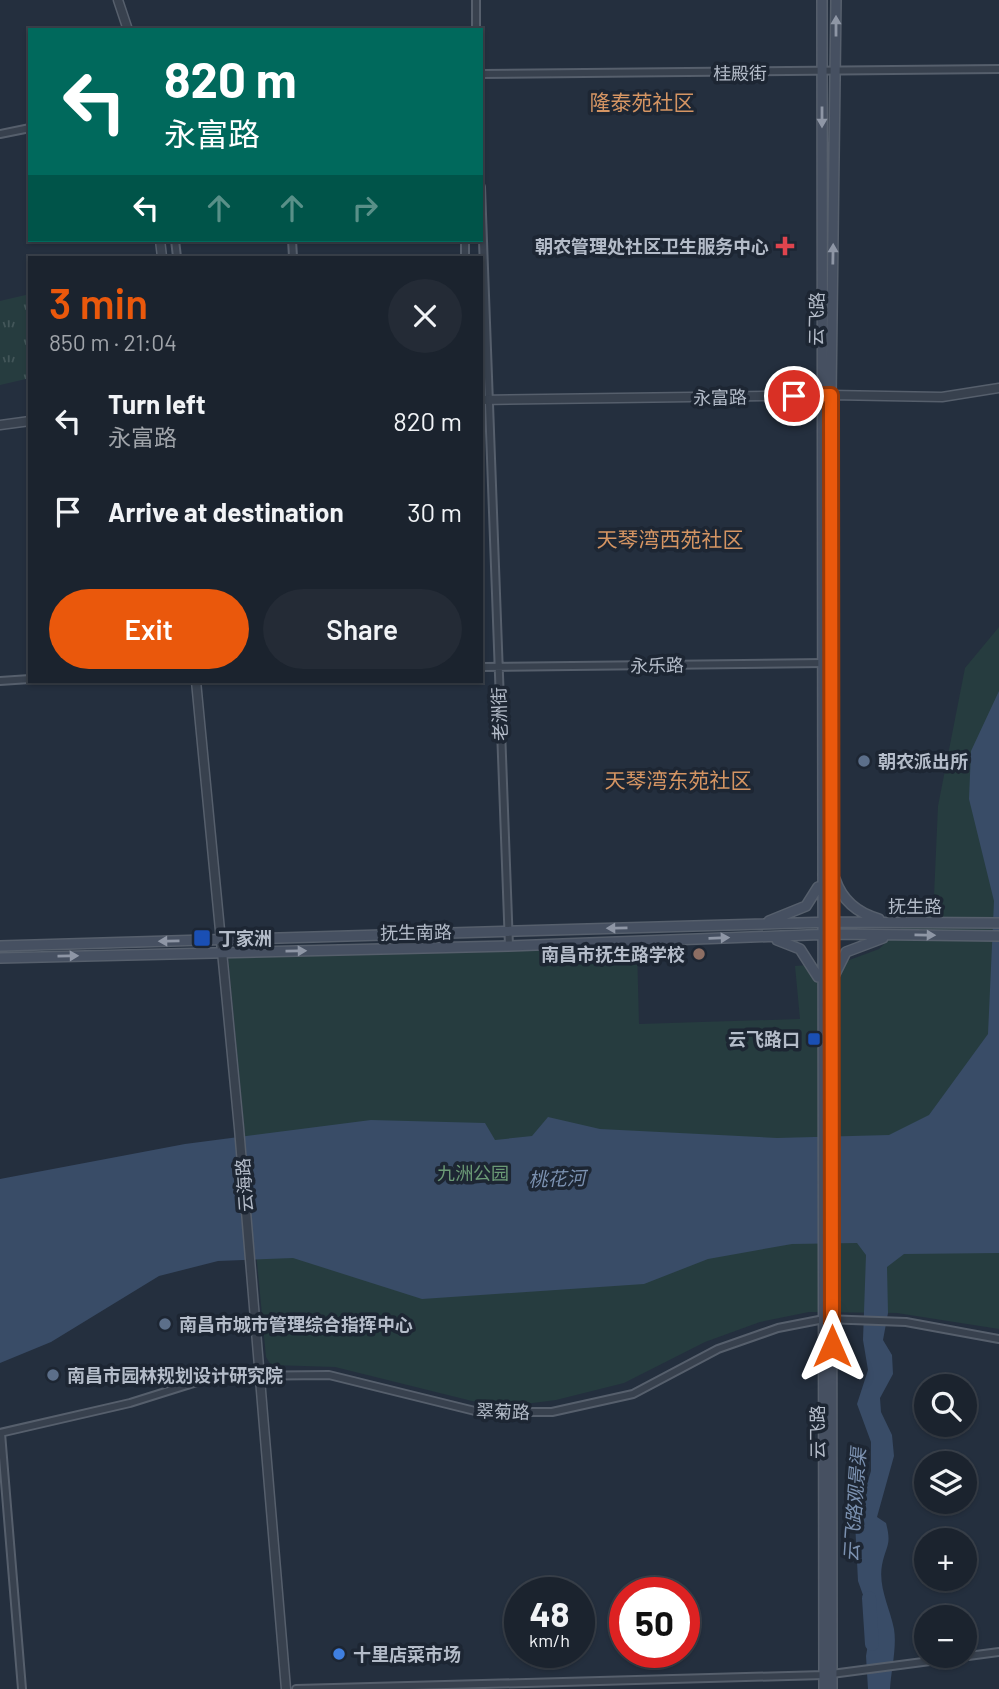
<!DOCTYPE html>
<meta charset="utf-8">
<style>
body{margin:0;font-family:Barlow,"Noto Sans SC",sans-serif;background:#242b36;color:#f1f3f6;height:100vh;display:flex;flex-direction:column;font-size:26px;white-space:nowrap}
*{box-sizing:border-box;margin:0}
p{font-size:23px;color:#a0a4aa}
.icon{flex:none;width:38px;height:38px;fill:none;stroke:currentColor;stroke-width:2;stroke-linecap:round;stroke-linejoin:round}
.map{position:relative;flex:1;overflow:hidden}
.side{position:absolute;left:28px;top:256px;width:455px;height:427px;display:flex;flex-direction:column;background:#1b232e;border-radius:0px;box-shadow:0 2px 5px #0004,0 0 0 2px #39404a}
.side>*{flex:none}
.hud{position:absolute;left:28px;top:28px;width:455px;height:214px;border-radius:0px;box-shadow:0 2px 5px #0004,0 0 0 2px #39404a;background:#00695c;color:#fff;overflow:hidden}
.fabs{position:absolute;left:914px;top:1374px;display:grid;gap:14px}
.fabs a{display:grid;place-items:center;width:63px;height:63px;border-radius:50%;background:#1b232e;box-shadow:0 2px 5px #0004,0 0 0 2px #39404a;font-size:35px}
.speed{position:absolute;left:504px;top:1577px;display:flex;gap:14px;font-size:35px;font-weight:700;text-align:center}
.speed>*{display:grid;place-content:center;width:91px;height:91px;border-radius:50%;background:#1b232e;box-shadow:0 2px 5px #0004,0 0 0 2px #39404a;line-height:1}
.speed small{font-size:18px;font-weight:400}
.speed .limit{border:10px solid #d22;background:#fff;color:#111}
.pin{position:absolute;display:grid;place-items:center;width:60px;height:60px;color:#fff;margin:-30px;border:4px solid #fff;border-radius:50%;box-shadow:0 2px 7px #0007}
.me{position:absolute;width:77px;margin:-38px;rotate:0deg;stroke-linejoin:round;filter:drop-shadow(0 0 5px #0008)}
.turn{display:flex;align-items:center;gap:24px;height:147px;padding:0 21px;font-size:32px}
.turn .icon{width:91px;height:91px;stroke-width:2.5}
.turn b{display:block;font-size:49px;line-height:60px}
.lanes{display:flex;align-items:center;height:66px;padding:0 21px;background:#0003;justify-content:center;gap:35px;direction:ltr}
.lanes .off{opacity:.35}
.round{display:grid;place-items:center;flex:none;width:74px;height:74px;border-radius:37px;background:#242b36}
.head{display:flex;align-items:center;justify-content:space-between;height:119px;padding:0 21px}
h1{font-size:42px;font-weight:600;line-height:52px;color:#ea580c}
.action{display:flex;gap:14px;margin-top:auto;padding:14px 21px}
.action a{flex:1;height:80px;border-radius:42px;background:#ea580c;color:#fff;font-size:28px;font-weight:600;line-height:80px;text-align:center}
.action a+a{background:#242b36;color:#f1f3f6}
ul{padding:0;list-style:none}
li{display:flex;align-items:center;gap:21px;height:91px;padding:0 21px}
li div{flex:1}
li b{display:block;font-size:26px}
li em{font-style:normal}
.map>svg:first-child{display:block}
.grass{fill:url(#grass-tufts)}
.park{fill:#263c3f}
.water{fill:#394c67}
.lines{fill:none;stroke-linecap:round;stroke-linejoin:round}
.river{stroke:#394c67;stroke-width:14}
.minor-casing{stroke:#565f6c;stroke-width:10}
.tertiary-casing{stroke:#565f6c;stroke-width:11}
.secondary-casing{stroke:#565f6c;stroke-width:12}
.minor{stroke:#38414e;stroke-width:6}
.tertiary{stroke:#38414e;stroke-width:8}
.secondary{stroke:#465061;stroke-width:9}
.oneway{fill:#8e96a5}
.route-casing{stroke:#983908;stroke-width:18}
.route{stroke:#ea580c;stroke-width:12}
.health-dot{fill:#e0444e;stroke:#1d2633;stroke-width:2.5}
.service-dot{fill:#5c6f8a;stroke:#1d2633;stroke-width:2.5}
.transit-dot{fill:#1a4fb4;stroke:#1d2633;stroke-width:2.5}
.education-dot{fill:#8d6e63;stroke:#1d2633;stroke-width:2.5}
.shop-dot{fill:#3f7fe0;stroke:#1d2633;stroke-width:2.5}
.labels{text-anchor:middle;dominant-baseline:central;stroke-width:7;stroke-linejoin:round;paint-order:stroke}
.street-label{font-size:18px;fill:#b4bcc9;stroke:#1d2633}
.poi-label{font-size:18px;font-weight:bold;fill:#b4bcc9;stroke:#1d2633;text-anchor:start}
.park-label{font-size:18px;fill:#6b9a76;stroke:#1d2633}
.water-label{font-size:19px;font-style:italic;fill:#7c92b1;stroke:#1d2633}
.quarter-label{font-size:21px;fill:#d59563;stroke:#1d2633}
</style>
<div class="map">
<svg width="999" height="1689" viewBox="0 0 999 1689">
<defs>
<pattern id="grass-tufts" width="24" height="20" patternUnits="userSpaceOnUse" patternTransform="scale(1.75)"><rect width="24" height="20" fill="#263c3f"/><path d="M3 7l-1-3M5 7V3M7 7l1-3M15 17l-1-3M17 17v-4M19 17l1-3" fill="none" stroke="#435659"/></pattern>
</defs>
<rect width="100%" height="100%" fill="#242f3e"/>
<path class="grass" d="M30,294V378L0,385V301Z"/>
<path class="park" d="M999,627V1329L897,1313L809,1312L760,1322L705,1342L624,1383L556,1400L509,1406L476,1402L335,1367L271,1365L266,1357L228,956L637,947L639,1024L800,1019L795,966L844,962L879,949L934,896L938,806L965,668Z"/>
<path class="water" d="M999,691V1253L904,1254L887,1267L888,1313L883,1340L892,1355L893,1374L880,1398L881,1412L892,1435L894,1456L877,1517L886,1523C892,1546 886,1545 882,1565C878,1587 890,1608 894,1629C897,1647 891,1671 890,1689H868L866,1656L872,1620L858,1581L855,1522L871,1471V1442L857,1404L868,1370L863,1340L866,1255L857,1243L792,1244L708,1259L644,1284L422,1299L293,1258L218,1261L159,1276L51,1342L0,1363V1179L185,1144L371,1120L485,1123L495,1140L532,1136L548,1117L600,1129L777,1138L889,1135L929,1115L988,1034L994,901L969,799L971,751Z"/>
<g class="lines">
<path class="river" d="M869,1598L872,1644"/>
<defs>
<path id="minor" d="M476,0V30
M481,74L999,69
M0,134L30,128
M481,187L509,946
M175,240L177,257
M292,240L293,257
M465,240V257
M481,667L824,663
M0,681L30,679
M0,1433L130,1403L216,1376L329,1375L479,1412H552L633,1394L718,1349L778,1328L824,1319L906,1322L999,1339
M1,1433L22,1689
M296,1689L824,1675L999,1652"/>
<path id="tertiary" d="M118,0L128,30
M160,240L162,257
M481,400L831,395L942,397L999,388
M0,425L30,421
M196,681L239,1128L286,1689"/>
<path id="secondary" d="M822,0L824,1689
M835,879C842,900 857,913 879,919
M769,921L806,906L818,887
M777,940L800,949L818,977
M0,946L832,922L999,923
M0,958L509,946L833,934L999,936
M834,976L846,952L883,938
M832,1689L831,395L836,0"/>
</defs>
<use href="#minor" class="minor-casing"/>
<use href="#tertiary" class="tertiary-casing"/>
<use href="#secondary" class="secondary-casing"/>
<use href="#minor" class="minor"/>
<use href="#tertiary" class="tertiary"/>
<use href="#secondary" class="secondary"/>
</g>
<defs><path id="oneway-solid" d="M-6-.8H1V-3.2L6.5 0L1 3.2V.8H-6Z" transform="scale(1.75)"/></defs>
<g class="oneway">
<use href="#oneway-solid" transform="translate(836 26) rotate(-90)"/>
<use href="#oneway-solid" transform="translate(822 117) rotate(90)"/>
<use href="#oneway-solid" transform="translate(833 254) rotate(-89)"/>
<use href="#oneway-solid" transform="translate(617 928) rotate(179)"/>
<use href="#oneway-solid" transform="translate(925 935) rotate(1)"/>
<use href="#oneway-solid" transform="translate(719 938) rotate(-2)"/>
<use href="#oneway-solid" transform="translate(169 941) rotate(179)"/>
<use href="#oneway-solid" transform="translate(296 951) rotate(-1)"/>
<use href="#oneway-solid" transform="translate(68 956) rotate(-1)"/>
</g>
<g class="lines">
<defs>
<path id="route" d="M794,396L831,395L832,1346"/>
</defs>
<use href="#route" class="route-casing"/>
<use href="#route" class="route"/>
</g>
<path class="health-dot" d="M781.5 235.5h7v7h7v7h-7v7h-7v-7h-7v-7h7z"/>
<g class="service-dot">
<circle cx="864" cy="761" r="7"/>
<circle cx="165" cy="1324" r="7"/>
<circle cx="53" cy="1375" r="7"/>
</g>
<g class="transit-dot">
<rect x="193" y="929" width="18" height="18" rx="3.5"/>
<rect x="807" y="1032" width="14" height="14" rx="3.5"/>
</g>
<circle class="education-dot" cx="699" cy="954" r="7"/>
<circle class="shop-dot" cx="339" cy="1654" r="7"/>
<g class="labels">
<g class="street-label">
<text x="740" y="73">桂殿街</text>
<text transform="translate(816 319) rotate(-89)">云飞路</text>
<text transform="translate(720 397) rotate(-1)">永富路</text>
<text transform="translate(657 665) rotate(-1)">永乐路</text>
<text transform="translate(499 714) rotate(-92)">老洲街</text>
<text x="915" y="906">抚生路</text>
<text transform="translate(416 932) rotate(-1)">抚生南路</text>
<text transform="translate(244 1185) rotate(-94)">云海路</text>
<text transform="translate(503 1411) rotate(2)">翠菊路</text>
<text transform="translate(817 1432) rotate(-90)">云飞路</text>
</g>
<g class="poi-label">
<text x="769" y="246" text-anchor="end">朝农管理处社区卫生服务中心</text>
<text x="878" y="761">朝农派出所</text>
<text x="218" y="938">丁家洲</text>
<text x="685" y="954" text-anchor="end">南昌市抚生路学校</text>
<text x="800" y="1039" text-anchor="end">云飞路口</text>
<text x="179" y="1324">南昌市城市管理综合指挥中心</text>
<text x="67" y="1375">南昌市园林规划设计研究院</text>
<text x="353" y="1654">十里店菜市场</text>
</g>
<g class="park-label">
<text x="473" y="1173">九洲公园</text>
</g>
<g class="water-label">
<text transform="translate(557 1178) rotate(-2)">桃花河</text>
<text transform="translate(854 1505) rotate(-86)">云飞路观景渠</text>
</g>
<g class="quarter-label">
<text x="642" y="101">隆泰苑社区</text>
<text x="670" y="538">天琴湾西苑社区</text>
<text x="678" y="779">天琴湾东苑社区</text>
</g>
</g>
</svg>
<div class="fabs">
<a><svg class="icon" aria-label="search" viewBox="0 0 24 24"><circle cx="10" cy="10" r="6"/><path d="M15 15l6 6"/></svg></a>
<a><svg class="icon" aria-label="layers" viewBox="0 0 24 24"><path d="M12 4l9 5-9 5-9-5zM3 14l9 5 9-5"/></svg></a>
<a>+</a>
<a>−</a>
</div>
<div class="speed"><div>48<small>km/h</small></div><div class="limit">50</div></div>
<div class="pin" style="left:794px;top:396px;background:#d93025"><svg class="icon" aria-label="arrive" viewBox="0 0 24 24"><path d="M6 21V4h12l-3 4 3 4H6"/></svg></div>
<svg class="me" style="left:832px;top:1346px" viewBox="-20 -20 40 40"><path d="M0-17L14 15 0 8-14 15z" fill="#ea580c" stroke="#fff" stroke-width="4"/></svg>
<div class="hud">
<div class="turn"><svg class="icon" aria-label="left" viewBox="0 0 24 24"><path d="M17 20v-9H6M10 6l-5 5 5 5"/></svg><div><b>820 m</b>永富路</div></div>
<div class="lanes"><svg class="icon" aria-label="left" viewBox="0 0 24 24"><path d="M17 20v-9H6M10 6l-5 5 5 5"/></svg><svg class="icon off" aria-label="ahead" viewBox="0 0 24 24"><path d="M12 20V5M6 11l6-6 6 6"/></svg><svg class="icon off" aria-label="ahead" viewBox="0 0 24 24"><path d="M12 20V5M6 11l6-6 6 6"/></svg><svg class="icon off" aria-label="right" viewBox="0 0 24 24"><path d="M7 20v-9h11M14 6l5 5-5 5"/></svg></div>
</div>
<section class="side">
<div class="head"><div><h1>3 min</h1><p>850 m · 21:04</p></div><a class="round"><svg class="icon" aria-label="close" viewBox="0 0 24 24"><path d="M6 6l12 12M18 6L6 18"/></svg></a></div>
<ul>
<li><svg class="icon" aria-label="left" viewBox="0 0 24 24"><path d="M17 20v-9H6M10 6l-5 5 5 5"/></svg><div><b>Turn left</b><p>永富路</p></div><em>820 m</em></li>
<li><svg class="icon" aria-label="arrive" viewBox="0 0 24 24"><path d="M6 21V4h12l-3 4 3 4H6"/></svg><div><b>Arrive at destination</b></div><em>30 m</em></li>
</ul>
<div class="action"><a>Exit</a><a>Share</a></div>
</section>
</div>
